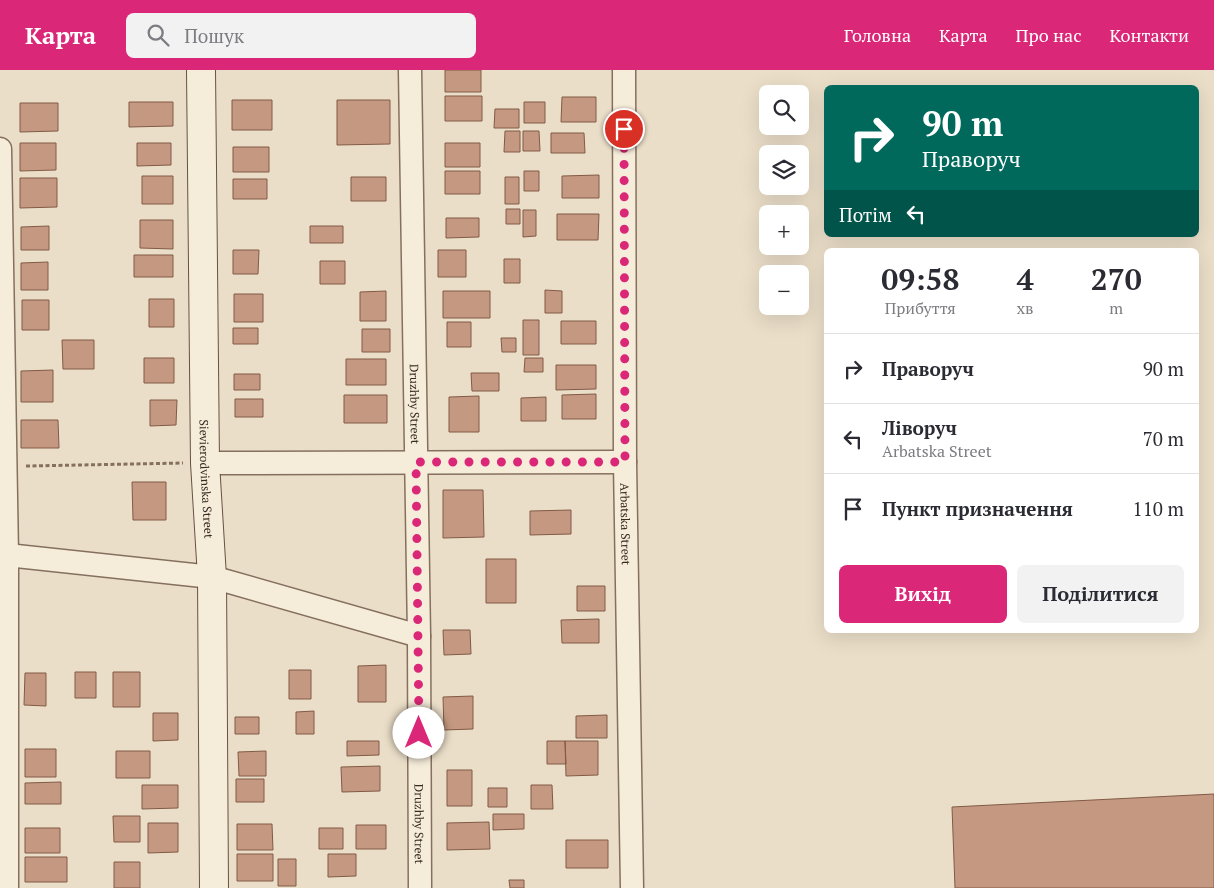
<!DOCTYPE html>
<html lang="uk">
<meta charset="utf-8">
<style>
body{margin:0;font-family:"PT Serif",serif;background:#f2f2f3;color:#2b2b33;height:100vh;display:flex;flex-direction:column;font-size:19px;white-space:nowrap}
*{box-sizing:border-box;margin:0}
p{font-size:16px;color:#7c7c81}
.icon{flex:none;width:28px;height:28px;fill:none;stroke:currentColor;stroke-width:2;stroke-linecap:round;stroke-linejoin:round}
.map{position:relative;flex:1;overflow:hidden}
.drawer{position:absolute;left:824px;top:178px;width:375px;height:385px;display:flex;flex-direction:column;background:#fff;border-radius:8px;box-shadow:0 5px 20px #0002}
.drawer>*{flex:none}
.hud{position:absolute;left:824px;top:15px;width:375px;height:152px;border-radius:8px;box-shadow:0 5px 20px #0002;background:#00695c;color:#fff;overflow:hidden}
.buttons{position:absolute;left:759px;top:15px;display:grid;gap:10px}
.buttons a{display:grid;place-items:center;width:50px;height:50px;border-radius:8px;background:#fff;box-shadow:0 5px 20px #0002;font-size:25px}
.pin{position:absolute;display:grid;place-items:center;width:42px;height:42px;color:#fff;margin:-21px;border:2px solid #fff;border-radius:50%;box-shadow:0 1px 5px #0007}
.me{position:absolute;width:55px;margin:-28px;rotate:0deg;stroke-linejoin:round;filter:drop-shadow(0 0 4px #0008)}
.turn{display:flex;align-items:center;gap:18px;height:105px;padding:0 15px;font-size:22px}
.turn .icon{width:65px;height:65px;stroke-width:2.5}
.turn b{display:block;font-size:35px;line-height:42px}
.then{display:flex;align-items:center;height:48px;padding:0 15px;background:#0003;gap:10px;font-size:19px}
.eta{display:flex;justify-content:space-evenly;align-items:center;height:85px;text-align:center}
.eta b{font-size:30px;font-weight:700;line-height:35px}
.button{display:flex;gap:10px;margin-top:auto;padding:10px 15px}
.button a{flex:1;height:58px;border-radius:8px;background:#db2777;color:#fff;font-size:20px;font-weight:700;line-height:58px;text-align:center}
.button a+a{background:#f2f2f3;color:#2b2b33}
ul{padding:0;list-style:none}
li{display:flex;align-items:center;gap:15px;height:70px;padding:0 15px;border-top:1px solid #e1e1e2}
li div{flex:1}
li b{display:block;font-size:19px}
li em{font-style:normal}
header{display:flex;align-items:center;gap:30px;box-sizing:border-box;height:70px;padding:0 25px;background:#db2777;color:#fff}
header strong{font-size:24px}
nav{display:flex;gap:28px;margin-inline-start:auto;font-size:18px}
.search{width:350px;height:45px;background:#f2f2f3;display:flex;align-items:center;gap:12px;box-sizing:border-box;padding:0 18px;border-radius:8px;color:#7c7c81;font-size:19px}
.map>svg:first-child{display:block}
.building{fill:#c59981;stroke:#825a46}
.lines{fill:none;stroke-linecap:round;stroke-linejoin:round}
.street-casing{stroke:#85705e;stroke-width:25}
.secondary-casing{stroke:#675241;stroke-width:30}
.path{stroke:#85705e;stroke-width:3;stroke-dasharray:4 2.5;stroke-linecap:butt}
.street{stroke:#f6ecda;stroke-width:22}
.secondary{stroke:#f6ecda;stroke-width:28}
.route{stroke:#db2777;stroke-width:9;stroke-dasharray:0 16.2}
.labels{text-anchor:middle;dominant-baseline:central;stroke-width:4;stroke-linejoin:round;paint-order:stroke}
.street-label{font-size:12px;fill:#362a21;stroke:#f3e9d7}
</style>
<header>
<strong>Карта</strong>
<div class="search"><svg class="icon" aria-label="search" viewBox="0 0 24 24"><circle cx="10" cy="10" r="6"/><path d="M15 15l6 6"/></svg>Пошук</div>
<nav><a>Головна</a><a>Карта</a><a>Про нас</a><a>Контакти</a></nav>
</header>
<div class="map">
<svg width="1214" height="818" viewBox="0 0 1214 818">
<rect width="100%" height="100%" fill="#eadec8"/>
<path class="building" d="M445,0H481V22H445Z
M445,26H482V51H445Z
M562,27H596V52H561Z
M232,30H272V60H232Z
M337,30H390V74L337,75Z
M129,32H173V56L129,57Z
M524,32H545V53H524Z
M20,33H58V61L20,62Z
M495,39H519V58H494Z
M505,61H520V82H504Z
M523,61H539L540,81H523Z
M551,63H584L585,83H551Z
M20,73H56V100L20,101Z
M137,73H171V95L137,96Z
M445,73H480V97H445Z
M233,77H269V102H233Z
M445,101H480V124H445Z
M524,101H539V121H524Z
M599,105V128H562V106Z
M142,106H173V134H142Z
M351,107H386V131H351Z
M505,107H519V134H505Z
M20,108H57V137L20,138Z
M233,109H267V129H233Z
M506,139H520V154H506Z
M523,140H536V166L523,167Z
M557,144H599L598,170H557Z
M446,148H479V167L446,168Z
M140,150H173V179L140,178Z
M49,156V180H21V157Z
M310,156H343V173H310Z
M233,180H259L258,204H233Z
M438,180H466V207H438Z
M134,185H173V207H134Z
M504,189H520V213H504Z
M320,191H345V214H320Z
M48,192V220H21V193Z
M545,220L562,221V243H545Z
M386,221V251H360V222Z
M443,221H490V248H443Z
M234,224H263V252H234Z
M149,229H174V257H149Z
M22,230H49V260H22Z
M523,250H539V285H523Z
M561,251H596V274H561Z
M447,252H471V277H447Z
M233,258H258V274H233Z
M362,259H390V282H362Z
M501,268H516V282H502Z
M62,270H94V299H63Z
M144,288H174V313H144Z
M525,288H543V302H524Z
M346,289H386V315H346Z
M556,295H596V319L556,320Z
M53,300V332H21V301Z
M471,303H499V321H472Z
M234,304H260V320H234Z
M596,324V349H562V325Z
M344,325H387V353H344Z
M479,326V362H449V327Z
M546,327V351H521V328Z
M235,329H263V347H235Z
M150,330H177L176,355L150,356Z
M21,350H58L59,378H21Z
M132,412H166V450H133Z
M443,420H483L484,467L443,468Z
M571,440V464L530,465V441Z
M486,489H516V533H486Z
M577,516H605V541H577Z
M599,549V573H562L561,550Z
M443,560H470L471,584L444,585Z
M386,595V632H358V596Z
M289,600H311V629H289Z
M75,602H96V628H75Z
M113,602H140V637H113Z
M25,603H46V636L24,635Z
M473,626V659L444,660L443,627Z
M314,641V664H296V642Z
M153,643H178V670L153,671Z
M607,645V668H576V646Z
M235,647H259V664H235Z
M347,671H379V685L347,686Z
M547,671H565L566,694H547Z
M565,671H598V705L566,706Z
M25,679H56V707H25Z
M116,681H150V708H116Z
M266,681V706H239L238,682Z
M380,696V721L342,722L341,697Z
M447,700H472V736H447Z
M236,709H264V732H236Z
M61,712V734H25V713Z
M142,715H178V738L142,739Z
M531,715H552L553,739H531Z
M488,718H507V737H488Z
M1214,724V818H955L952,737Z
M493,744H524V759L493,760Z
M113,746H140V772H114Z
M489,752L490,779L447,780V753Z
M148,753H178V782L148,783Z
M237,754H272L273,780H237Z
M356,755H386V779H356Z
M25,758H60V783H25Z
M319,758H343V779H319Z
M566,770H608V798H566Z
M237,784H273V811H237Z
M328,784H356V806L328,807Z
M25,787H67V812H25Z
M278,789H296V816H278Z
M114,792H140V818H114Z
M509,810H524V818H510Z"/>
<g class="lines">
<defs>
<g id="street">
<path id="s1" d="M410,0L419,566L420,818"/>
<path id="s2" d="M624,0L625,392L632,818"/>
<path d="M0,79L7,485V818"/>
<path d="M205,393L625,392"/>
<path d="M7,485L212,507L419,566"/>
</g>
<g id="secondary">
<path id="s3" d="M201,0L205,393L212,507L214,818"/>
</g>
</defs>
<use href="#street" class="street-casing"/>
<use href="#secondary" class="secondary-casing"/>
<path class="path" d="M26,396L183,393"/>
<use href="#street" class="street"/>
<use href="#secondary" class="secondary"/>
</g>
<g class="lines">
<path class="route" d="M419,663L416,392H625L624,59"/>
</g>
<g class="labels">
<g class="street-label">
<text stroke="none"><textPath href="#s1" startOffset="334">Druzhby Street</textPath></text>
<text stroke="none"><textPath href="#s3" startOffset="409">Sievierodvinska Street</textPath></text>
<text stroke="none"><textPath href="#s2" startOffset="454">Arbatska Street</textPath></text>
<text stroke="none"><textPath href="#s1" startOffset="754">Druzhby Street</textPath></text>
</g>
</g>
</svg>
<div class="buttons">
<a><svg class="icon" aria-label="search" viewBox="0 0 24 24"><circle cx="10" cy="10" r="6"/><path d="M15 15l6 6"/></svg></a>
<a><svg class="icon" aria-label="layers" viewBox="0 0 24 24"><path d="M12 4l9 5-9 5-9-5zM3 14l9 5 9-5"/></svg></a>
<a>+</a>
<a>−</a>
</div>
<div class="pin" style="left:624px;top:59px;background:#d93025"><svg class="icon" aria-label="arrive" viewBox="0 0 24 24"><path d="M6 21V4h12l-3 4 3 4H6"/></svg></div>
<svg class="me" style="left:419px;top:663px" viewBox="-20 -20 40 40"><circle r="19" fill="#fff"/><path d="M0-13L10 11 0 6-10 11z" fill="#db2777"/></svg>
<div class="hud">
<div class="turn"><svg class="icon" aria-label="right" viewBox="0 0 24 24"><path d="M7 20v-9h11M14 6l5 5-5 5"/></svg><div><b>90 m</b>Праворуч</div></div>
<div class="then">Потім<svg class="icon" aria-label="left" viewBox="0 0 24 24"><path d="M17 20v-9H6M10 6l-5 5 5 5"/></svg></div>
</div>
<section class="drawer">
<div class="eta">
<div><b>09:58</b><p>Прибуття</p></div>
<div><b>4</b><p>хв</p></div>
<div><b>270</b><p>m</p></div>
</div>
<ul>
<li><svg class="icon" aria-label="right" viewBox="0 0 24 24"><path d="M7 20v-9h11M14 6l5 5-5 5"/></svg><div><b>Праворуч</b></div><em>90 m</em></li>
<li><svg class="icon" aria-label="left" viewBox="0 0 24 24"><path d="M17 20v-9H6M10 6l-5 5 5 5"/></svg><div><b>Ліворуч</b><p>Arbatska Street</p></div><em>70 m</em></li>
<li><svg class="icon" aria-label="arrive" viewBox="0 0 24 24"><path d="M6 21V4h12l-3 4 3 4H6"/></svg><div><b>Пункт призначення</b></div><em>110 m</em></li>
</ul>
<div class="button"><a>Вихід</a><a>Поділитися</a></div>
</section>
</div>
